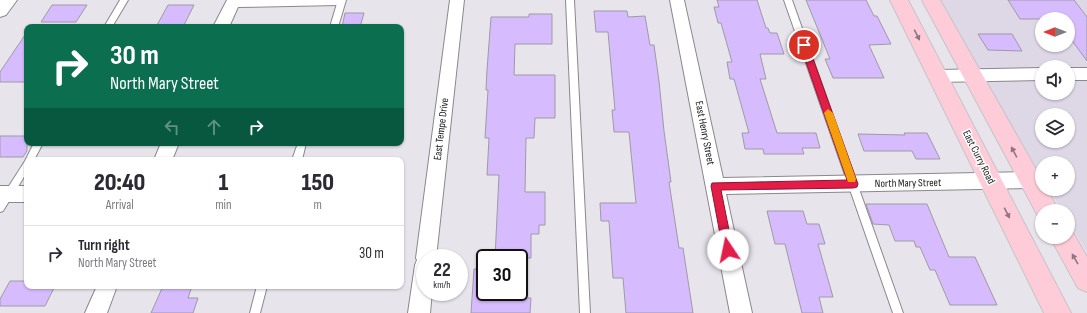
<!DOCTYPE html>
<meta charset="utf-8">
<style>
body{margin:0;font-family:"Sofia Sans Condensed",sans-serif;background:#f2f2f3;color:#2b2b33;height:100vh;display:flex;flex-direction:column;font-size:15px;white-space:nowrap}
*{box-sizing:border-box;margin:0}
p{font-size:13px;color:#7c7c81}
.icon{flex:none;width:22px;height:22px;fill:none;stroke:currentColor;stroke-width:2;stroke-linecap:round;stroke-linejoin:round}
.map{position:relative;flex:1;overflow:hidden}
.details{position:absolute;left:24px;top:157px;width:380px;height:132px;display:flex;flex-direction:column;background:#fff;border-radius:8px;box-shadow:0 1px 3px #0004}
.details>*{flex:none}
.top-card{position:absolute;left:24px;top:24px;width:380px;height:122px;border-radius:8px;box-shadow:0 1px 3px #0004;background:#0b6e4f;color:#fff;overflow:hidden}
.needle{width:26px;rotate:270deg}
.fabs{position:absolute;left:1035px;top:12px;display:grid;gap:8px}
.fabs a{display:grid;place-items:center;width:40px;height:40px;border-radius:50%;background:#fff;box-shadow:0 1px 3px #0004;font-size:20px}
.speed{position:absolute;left:416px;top:249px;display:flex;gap:8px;font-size:20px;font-weight:700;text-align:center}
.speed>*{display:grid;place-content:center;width:52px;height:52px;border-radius:50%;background:#fff;box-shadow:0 1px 3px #0004;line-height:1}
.speed small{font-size:10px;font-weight:400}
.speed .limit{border:2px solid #111;border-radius:6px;background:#fff;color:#111}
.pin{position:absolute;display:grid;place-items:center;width:34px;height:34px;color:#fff;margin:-17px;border:2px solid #fff;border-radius:50%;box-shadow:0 1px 4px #0007}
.me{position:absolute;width:44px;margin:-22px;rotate:349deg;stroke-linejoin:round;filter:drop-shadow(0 0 3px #0008)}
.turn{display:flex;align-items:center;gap:14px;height:84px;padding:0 20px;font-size:18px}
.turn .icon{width:52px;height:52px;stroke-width:2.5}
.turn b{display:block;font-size:28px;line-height:34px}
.lanes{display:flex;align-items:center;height:38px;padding:0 20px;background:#0003;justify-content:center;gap:20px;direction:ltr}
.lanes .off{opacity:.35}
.eta{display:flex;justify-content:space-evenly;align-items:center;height:68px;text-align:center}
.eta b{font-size:24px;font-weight:800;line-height:28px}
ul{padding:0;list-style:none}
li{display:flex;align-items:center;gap:12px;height:56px;padding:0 20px;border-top:1px solid #e1e1e2}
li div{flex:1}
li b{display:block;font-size:15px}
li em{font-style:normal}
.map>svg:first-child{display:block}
.built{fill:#ddd7e6;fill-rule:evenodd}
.building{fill:#d7bbff;stroke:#9d9ba2}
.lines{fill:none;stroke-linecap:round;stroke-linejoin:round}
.service-casing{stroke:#8a878e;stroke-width:2}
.minor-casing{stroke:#8a878e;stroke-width:2}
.tertiary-casing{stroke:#8a878e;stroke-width:2}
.primary-casing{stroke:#c5c5c6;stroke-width:2}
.service{fill:#fff;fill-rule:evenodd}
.minor{fill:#fff;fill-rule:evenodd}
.tertiary{fill:#fff;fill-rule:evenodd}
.primary{fill:#fecbd9;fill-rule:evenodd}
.oneway{fill:#90767e}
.route{fill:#e11d48;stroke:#92132f}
.slow{fill:#f59e0b}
.labels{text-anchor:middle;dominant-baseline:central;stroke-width:3;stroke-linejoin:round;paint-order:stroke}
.street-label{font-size:11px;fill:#212023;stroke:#fff}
</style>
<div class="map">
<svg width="1087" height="313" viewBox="0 0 1087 313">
<rect width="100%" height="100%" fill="#e7e4ec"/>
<path class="built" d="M940,0H1087V252L1068,221V211H1062L1049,189H1068V163H1042V178ZM1042,19H1068V45H1042ZM1042,67H1068V93H1042ZM1042,115H1068V141H1042Z"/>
<path class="building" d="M717,0H757L766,28H768L770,33H777L784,54H760L766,79H760L777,133H816L820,148H802L804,154H764L763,149H745L742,133H749L734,79H730L727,62H732L721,23H718L714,7H719Z
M806,0H866L874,16H877L891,44L869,45L884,78H833L825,59H830Z
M1008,0H1074L1087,17V61L1068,35V19H1020Z
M52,5H87L76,22H41Z
M168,5H194L183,27H156Z
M594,11H627L628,17L645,16L650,45H654L659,81L664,131L671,182H669L679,248H683L693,313H626L623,278H613L609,221H601L600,203H636L629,132H614L612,110H615L608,32H596Z
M345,13H364L360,27H342Z
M529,14H552V44H515L514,75H555V118H535L534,138H526L525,192H545V225H539V234H531V258H495L499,175H487L489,138H485L488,90H486L487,70L491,17H529Z
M27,32V82H0V72Z
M978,34H1012L1022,51L988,50Z
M904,133H927L940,159H916L912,151H864L858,134L905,135Z
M0,136H27V151L23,157H0Z
M866,204H927L949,257H975L997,305H950L935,270H930L920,247H916L914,241H895L889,225L873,224Z
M767,211H803L807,224H819L825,244H818L833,297H819L823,313H802L785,244H775Z
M474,269H485V298H531L530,313H471Z
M10,281H27V286H55L45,306H0V299Z
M163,286H192L188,298H198L193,313H151Z"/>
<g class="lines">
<defs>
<path id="service" d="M120,0H128L112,27H104Z
M338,0H346L338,27H330Z
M566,0H574L590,313H580Z
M784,0H792L903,313H893Z
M34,143H43L34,160H27V172L3,211L0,212V200L25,161Z
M298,143H306L302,160H292Z
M257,286H267L260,313H250Z"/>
<path id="minor" d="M227,0H345L343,3L338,5L238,7L229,27H213Z
M450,0H464L436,258H425V292H432L430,313H408L415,265L417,260L416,258Z
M670,0H684L723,178L1030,172L1037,174L1039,180L1037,186L1030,188L726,194L752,313H730Z
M1042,68V80L938,82L932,80L930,76L932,72L938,70Z
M1068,68H1087V80H1068Z
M161,143H179L172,160H154Z
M0,186H27V202H0Z
M97,286H117L107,313H85Z"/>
<path id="tertiary" d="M0,0H17L6,15L0,17Z"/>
<path id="primary" d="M890,0H908L1071,313H1044Z
M922,0H940L1042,180V189H1047L1059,211H1042V219L1039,218Z
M1068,228L1071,229L1087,257V292L1078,288L1050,237H1068Z"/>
</defs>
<use href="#service" class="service-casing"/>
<use href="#minor" class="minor-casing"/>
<use href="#tertiary" class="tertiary-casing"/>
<use href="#primary" class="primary-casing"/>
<use href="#service" class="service"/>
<use href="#minor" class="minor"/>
<use href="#tertiary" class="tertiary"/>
<use href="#primary" class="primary"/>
</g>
<defs><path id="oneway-solid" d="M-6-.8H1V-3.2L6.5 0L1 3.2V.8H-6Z"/></defs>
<g class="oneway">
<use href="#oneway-solid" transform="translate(917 35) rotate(63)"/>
<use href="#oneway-solid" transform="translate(1014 152) rotate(-118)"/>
<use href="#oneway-solid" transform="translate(1007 213) rotate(63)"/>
<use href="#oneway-solid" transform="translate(1075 259) rotate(-120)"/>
</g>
<path class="route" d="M804,42L808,45L858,184L857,187L853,188L721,190L733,250L732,254L728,255L725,254L723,250L711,186L712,183L847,180L800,45Z"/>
<path class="slow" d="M828,109L833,113L856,179L855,182H848L847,179L824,113Z"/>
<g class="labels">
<g class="street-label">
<text transform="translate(441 129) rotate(-83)">East Tempe Drive</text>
<text transform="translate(705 133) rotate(79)">East Henry Street</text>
<text transform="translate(979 157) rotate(63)">East Curry Road</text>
<text transform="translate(908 183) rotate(-1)">North Mary Street</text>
</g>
</g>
</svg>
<div class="fabs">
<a><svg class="needle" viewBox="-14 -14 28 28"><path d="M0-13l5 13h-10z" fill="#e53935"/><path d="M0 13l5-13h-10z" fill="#7c7c81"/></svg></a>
<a><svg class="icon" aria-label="sound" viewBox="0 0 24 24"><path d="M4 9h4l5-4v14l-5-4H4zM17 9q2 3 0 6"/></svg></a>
<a><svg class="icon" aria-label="layers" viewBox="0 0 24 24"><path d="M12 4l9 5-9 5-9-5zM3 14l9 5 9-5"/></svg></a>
<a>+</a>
<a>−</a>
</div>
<div class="speed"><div>22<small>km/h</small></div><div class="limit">30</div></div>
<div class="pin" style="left:804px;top:45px;background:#d93025"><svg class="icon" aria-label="arrive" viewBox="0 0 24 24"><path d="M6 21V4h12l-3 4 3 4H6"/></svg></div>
<svg class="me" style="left:728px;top:250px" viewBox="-20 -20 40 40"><circle r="19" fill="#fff"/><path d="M0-13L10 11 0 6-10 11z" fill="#e11d48"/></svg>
<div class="top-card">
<div class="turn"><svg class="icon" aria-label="right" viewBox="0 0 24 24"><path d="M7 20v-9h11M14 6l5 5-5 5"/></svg><div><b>30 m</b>North Mary Street</div></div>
<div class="lanes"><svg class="icon off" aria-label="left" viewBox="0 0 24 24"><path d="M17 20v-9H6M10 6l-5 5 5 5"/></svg><svg class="icon off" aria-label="ahead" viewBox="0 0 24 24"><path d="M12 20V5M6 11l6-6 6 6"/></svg><svg class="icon" aria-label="right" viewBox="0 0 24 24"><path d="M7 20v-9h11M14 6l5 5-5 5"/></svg></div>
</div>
<section class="details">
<div class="eta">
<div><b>20:40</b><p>Arrival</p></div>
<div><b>1</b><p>min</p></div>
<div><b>150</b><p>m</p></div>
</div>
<ul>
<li><svg class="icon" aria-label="right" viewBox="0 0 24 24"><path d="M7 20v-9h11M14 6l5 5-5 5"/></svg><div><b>Turn right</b><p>North Mary Street</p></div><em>30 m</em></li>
</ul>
</section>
</div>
